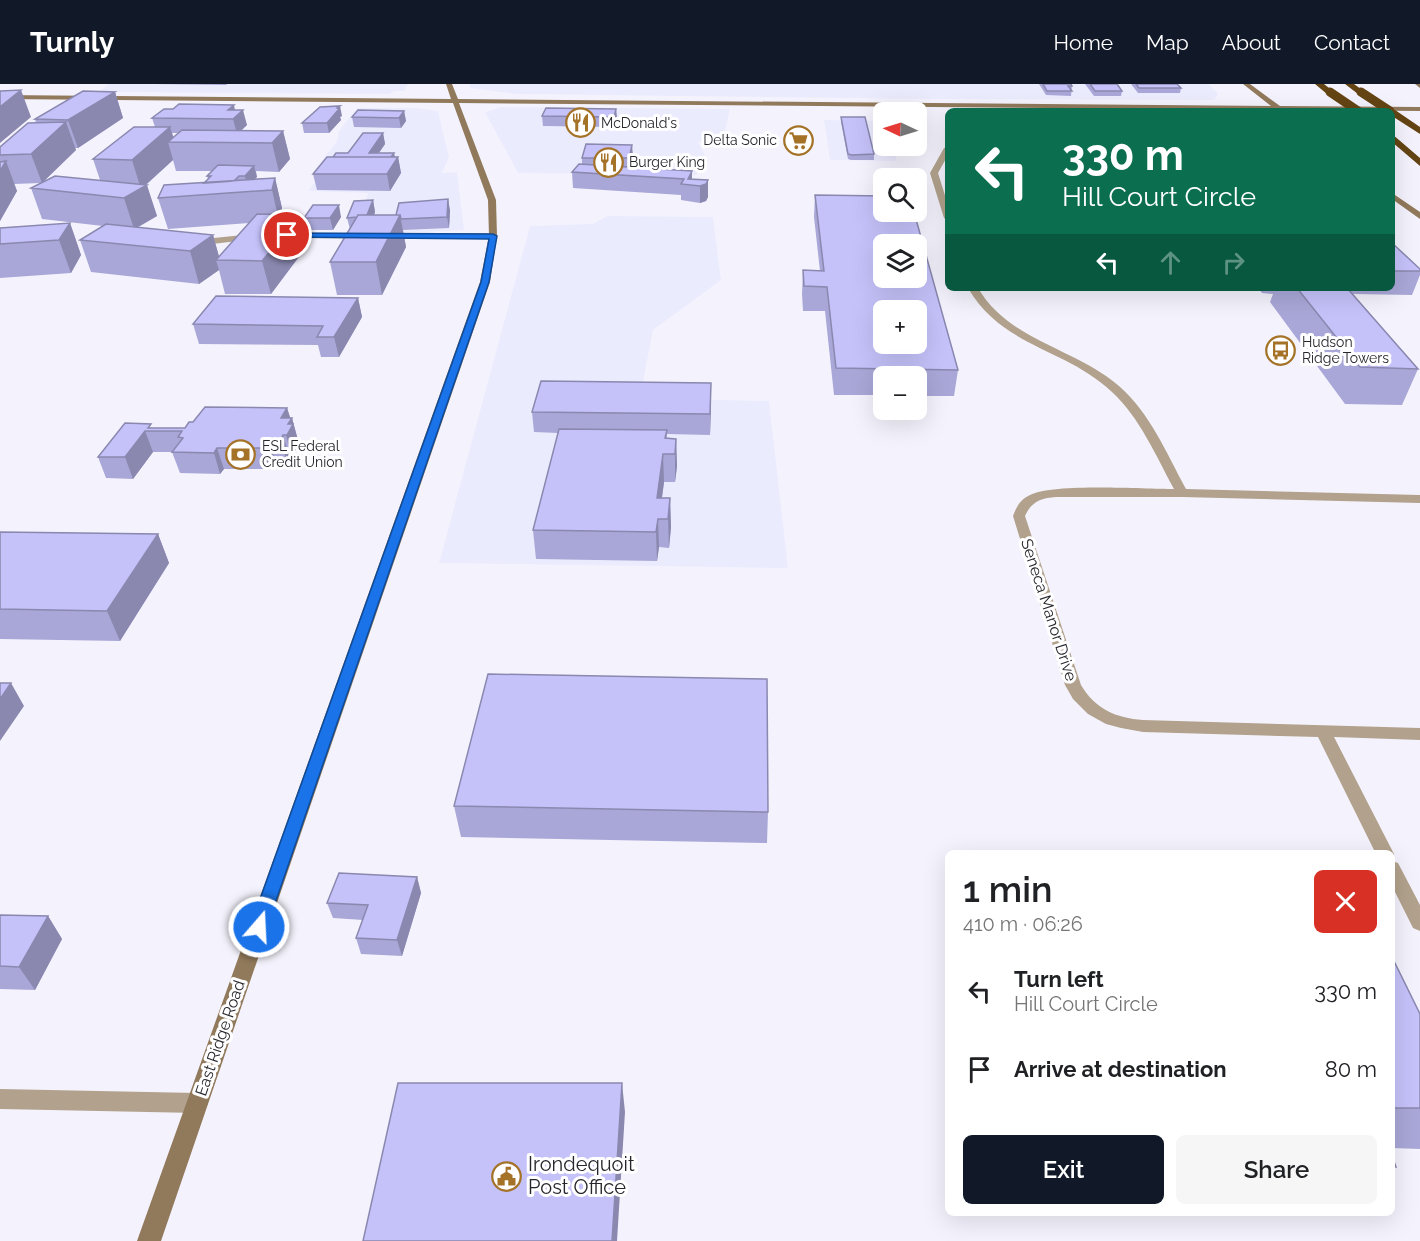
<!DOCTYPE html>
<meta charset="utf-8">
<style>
body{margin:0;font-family:Raleway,sans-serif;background:#f6f6f6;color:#202124;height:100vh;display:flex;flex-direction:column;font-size:22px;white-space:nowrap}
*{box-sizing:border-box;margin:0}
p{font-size:20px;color:#757577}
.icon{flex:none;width:33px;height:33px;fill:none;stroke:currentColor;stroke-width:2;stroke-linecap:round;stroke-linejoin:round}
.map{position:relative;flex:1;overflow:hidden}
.sheet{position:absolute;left:945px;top:766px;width:450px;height:366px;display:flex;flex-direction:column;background:#fff;border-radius:9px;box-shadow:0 6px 24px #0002}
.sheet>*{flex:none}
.top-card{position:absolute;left:945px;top:24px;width:450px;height:183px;border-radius:9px;box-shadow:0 6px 24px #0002;background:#0b6e4f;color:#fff;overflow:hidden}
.needle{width:39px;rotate:274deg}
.fabs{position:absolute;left:873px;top:18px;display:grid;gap:12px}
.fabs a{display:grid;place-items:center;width:54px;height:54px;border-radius:9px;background:#fff;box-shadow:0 6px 24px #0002;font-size:30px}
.pin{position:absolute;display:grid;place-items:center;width:51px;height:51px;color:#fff;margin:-26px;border:3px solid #fff;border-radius:50%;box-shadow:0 2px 6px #0007}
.me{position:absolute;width:66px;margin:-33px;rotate:19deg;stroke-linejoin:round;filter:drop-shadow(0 0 4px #0008)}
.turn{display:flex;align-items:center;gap:21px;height:126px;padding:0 18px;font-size:27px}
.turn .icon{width:78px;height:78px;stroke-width:2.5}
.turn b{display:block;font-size:42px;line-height:51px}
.lanes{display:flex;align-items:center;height:57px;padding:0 18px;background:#0003;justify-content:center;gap:30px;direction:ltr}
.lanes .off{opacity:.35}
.round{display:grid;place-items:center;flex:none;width:63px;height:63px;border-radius:9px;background:#f6f6f6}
.overview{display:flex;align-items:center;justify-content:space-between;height:102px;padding:0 18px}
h1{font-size:36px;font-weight:600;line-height:45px}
.primary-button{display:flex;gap:12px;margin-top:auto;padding:12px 18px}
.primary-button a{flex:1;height:69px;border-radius:9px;background:#111827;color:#fff;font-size:24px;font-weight:600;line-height:69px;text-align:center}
.primary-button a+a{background:#f6f6f6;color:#202124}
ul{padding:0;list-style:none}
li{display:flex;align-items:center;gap:18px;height:78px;padding:0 18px}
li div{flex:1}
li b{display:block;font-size:22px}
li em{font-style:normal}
header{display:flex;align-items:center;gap:36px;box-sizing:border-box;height:84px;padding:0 30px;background:#111827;color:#fff}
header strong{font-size:28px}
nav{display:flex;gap:33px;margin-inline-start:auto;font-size:21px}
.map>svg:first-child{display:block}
.built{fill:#ebebfe}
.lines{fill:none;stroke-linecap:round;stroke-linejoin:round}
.minor{fill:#b2a28d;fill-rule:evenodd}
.secondary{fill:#91795b;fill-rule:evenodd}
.motorway{fill:#644413;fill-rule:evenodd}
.motorway-bridge{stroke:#644413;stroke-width:9}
.wall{fill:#a9a7d7;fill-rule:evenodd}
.shaded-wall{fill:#8a88af}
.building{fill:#c5c2fa;stroke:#8a88af;stroke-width:1.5;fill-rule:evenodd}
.route{fill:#1a73e8;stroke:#114b97;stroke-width:1.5}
.labels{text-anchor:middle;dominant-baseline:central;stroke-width:6;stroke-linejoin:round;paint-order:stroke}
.far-poi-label{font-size:14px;fill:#26262c;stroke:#fff;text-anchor:start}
.street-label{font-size:16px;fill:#26262c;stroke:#fff}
.near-poi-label{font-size:20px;fill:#26262c;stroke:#fff;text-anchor:start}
</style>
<header>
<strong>Turnly</strong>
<nav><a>Home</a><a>Map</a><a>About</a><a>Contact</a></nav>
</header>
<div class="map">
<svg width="1420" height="1157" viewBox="0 0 1420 1157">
<rect width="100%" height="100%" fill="#f4f3fd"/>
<path class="built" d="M109,0H408L404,7H394L390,10L98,8Z
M470,0H1209L1218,10L1214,16L930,15L515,10L470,4Z
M501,23L730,25L725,47L698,58L708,77L696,91L518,89L485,28Z
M357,24H417L438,27L449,73L442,89L457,88L464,146L367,150L376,128H362L368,109L308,107L323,88L314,87L337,57L339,47Z
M824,36L883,37L884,62H893L897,77L830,76Z
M607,132L713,133L721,196L653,246L640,314L769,317L788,484L439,479L530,142L593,140Z"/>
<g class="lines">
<path class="minor" d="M948,62V71L938,89L948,121V137L944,134L930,89L944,64Z
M280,149H493L497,152L493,155L283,154L280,153Z
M253,150L257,153L256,155L194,162L190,159L194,156Z
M968,204H978C1009,257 1075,264 1119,302C1150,329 1167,370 1186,405L1420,411V419L1182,413H1056C1041,414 1031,418 1025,432L1081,601C1095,625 1116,634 1143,636L1420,644V656L1334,653L1394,770L1392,774V770H1376L1318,653L1143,648L1121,644L1106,640L1088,630L1073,615L1065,601L1013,432C1016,423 1021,415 1030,411C1054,399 1143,405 1174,405C1156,372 1140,334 1112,308C1066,264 1003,264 968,204Z
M1392,777L1398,779L1420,821V847L1413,844L1392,802Z
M0,1005L197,1009L205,1012L208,1019L205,1026L197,1029L0,1025Z"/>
<path class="secondary" d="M446,0H452L458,15L1271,22L1243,0H1250L1280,22L1420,23V27L459,19L496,116L497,152L490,198L161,1157H137L480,198L489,152L488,116L453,19L0,15V11L451,15Z
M1415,0H1420V4Z
M1392,109L1420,128V135L1392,115Z"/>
<path class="motorway" d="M1315,0H1324L1334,8L1327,10Z
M1345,0H1354L1365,8L1358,10Z
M1389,26H1395L1420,43V50L1392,32V27Z
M1392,50L1420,74V82L1392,58Z"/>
<path class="motorway-bridge" d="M1330,8L1358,27
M1361,8L1390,27"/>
</g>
<path class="wall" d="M154,0H227L226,1Z
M1039,0H1071L1072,2L1071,12L1046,11Z
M1085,0H1117L1122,7L1121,12H1094Z
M1131,0H1177L1181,4L1180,9H1138Z
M115,8L123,34L78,64H75L76,66L43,98L100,96L93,75L155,43L152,34L235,26L247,41L241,47H283L290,75L279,88L256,87L257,93L254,95L275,94L282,124L281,131H300L307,162L271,210H225L219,186L199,200L91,188L80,156L103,142L42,135L31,104L40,99L14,100L17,107L0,137V63L36,39L35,35ZM172,49H178L173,53ZM173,76L176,87H212L207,92L208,95L204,99L158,114L168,145L249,139L219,173L213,151L137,144L157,132L146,101Z
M616,25L617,35L614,43L543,42L542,32Z
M404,27L406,37L401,44L354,43L352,33Z
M342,32L340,33L341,36L329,49H304L302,39Z
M841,33L874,70V76H851L848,75L841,38Z
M383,49L385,60L379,69L395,73H398L401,89L390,107L317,106L313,90L333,73L348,69Z
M633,72L630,83L692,87V95L708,96V113L706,117L700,119L681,116V111L573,104L572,88L582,80V74Z
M815,111L958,286L954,312H916V292H884V311H834L825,227H803L802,210L803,186L820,187L814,133Z
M448,115L450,127L449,144L403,146L406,163L382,211H337L330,178L350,145L347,134L373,116L375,128L374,131H396Z
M341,133L333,146H307L304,134Z
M70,139L81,171L71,189L0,194V144Z
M1392,159L1420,185V191L1412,211L1353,210L1418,285L1402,321L1345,320L1270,218L1273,210L1262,209L1258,204H1392Z
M358,214L362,233L339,273H321L318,261L199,260L193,240Z
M711,319L710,351L667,350V354L676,355L677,382L675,398H664L662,414H670L671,443L669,464L659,463L657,477L536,475L533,446L558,349L534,348L532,328Z
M287,324L290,334H292L299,360L292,372H289L286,376H275L269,385H224L220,390L180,389L172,368H153L133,395L106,394L98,373L125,339L153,344H185L193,338Z
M0,448L158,450L169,479L120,557L0,555Z
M454,722L768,728L767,759L461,753Z
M417,793L421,809L402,872L361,870L356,854L363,836L333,834L327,819Z
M0,831L48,832L62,855L35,906L0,905Z
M1392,873L1420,930V1065L1392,1064Z"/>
<path class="shaded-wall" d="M21,6L31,33L0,59V23Z
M115,8L123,34L78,64L68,36Z
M234,21L236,32L243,26L247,41L237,50L233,35L228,26Z
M340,22L342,32L340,33L341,36L329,49L327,39L337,24Z
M616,25L617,35L614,43V33Z
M404,27L406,37L401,44L399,34Z
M66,38L76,66L42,99L31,70Z
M170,43L175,58H168L173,76L142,104L147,101L157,132L134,145L124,114L141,105L132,76Z
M283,47L290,75L279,88L272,59Z
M383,49L385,60L373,77L369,69Z
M632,61L633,72L629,85V74Z
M394,69L396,77L398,73L401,89L390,107L387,90L389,77Z
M6,77L17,107L0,137V87Z
M254,82L257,93L247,103L245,92Z
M692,87V101L688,95Z
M275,94L282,124L279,137L272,106Z
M708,96V113L706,117L700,119V102Z
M448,115L450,127L449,144L447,133Z
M373,116L375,128L369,145L366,133Z
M339,121L341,133L333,146L330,134Z
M300,131L307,162L271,210L262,177Z
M400,131L406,163L382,211L376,178Z
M70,139L81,171L71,189L59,156Z
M213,151L220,176H216L219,186L199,200L190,167Z
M358,214L362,233L339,273L334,253Z
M711,299V319L710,351V330Z
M287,324L291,336L292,334L299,360L292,372L281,334Z
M145,347L153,368L133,395L125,373Z
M283,351L289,372L286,376L281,355Z
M269,355L275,376L269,385L263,364Z
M676,355L677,382L675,398V370Z
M217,364L224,385L220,390L214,369Z
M663,370L664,398L659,435L657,414Z
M670,414L671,443L669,464L668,435Z
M658,435L659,463L657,477L656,448Z
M158,450L169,479L120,557L107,527Z
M11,599L24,622L0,657V615Z
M417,793L421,809L402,872L397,856Z
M48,832L62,855L35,906L19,883Z
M622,999L625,1028L617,1157H612Z"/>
<path class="building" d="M1043,0H1071L1072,2H1068L1072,7H1047Z
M1090,0H1117L1122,7H1095Z
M1136,0H1177L1181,4H1139Z
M21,6L0,23V7Z
M83,7L115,8L68,36L35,35Z
M179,20L234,21L228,26H243L233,35L152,34L164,25H173Z
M340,22L337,24L339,25L327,39H302L320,23Z
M546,24L616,25L614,33L542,32Z
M358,26L404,27L399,34L352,33Z
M1111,26L1172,27H1173H1112Z
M841,33H865L874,70L852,71L848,70Z
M66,38L31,70L0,71V63L28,39Z
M134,43H170L132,76L93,75Z
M182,46L283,47L272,59L168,58Z
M363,49H383L369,69H394L391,73H333L336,69H348Z
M586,60L632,61L629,74H582Z
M327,73H398L387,90H313Z
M6,77L0,87V78Z
M579,80L692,87L688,95L708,96L706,100L700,102L681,100L684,95L572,88Z
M218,81L254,82L245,92H239L234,97L204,99L211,92H207Z
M55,92L147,101L124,114L31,104Z
M275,94L272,106L158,114L164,101Z
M815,111L884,112V128H914L958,286L836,284L827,203L804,202L803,186L824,187ZM884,160H916V194H884ZM884,226H916V260H884Z
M448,115L447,133L401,135L400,131H396L399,119Z
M373,116L367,131H358L357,133L347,134L354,117Z
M313,121H339L330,134H304Z
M257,130L300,131L262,177L216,176Z
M358,131H400L376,178H330Z
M70,139L59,156L0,160V144Z
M106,140L213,151L190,167L80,156Z
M1392,159L1420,185V187H1392Z
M1297,204H1347L1418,285L1360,283Z
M216,212L358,214L334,253H317L323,242L193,240Z
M541,297L711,299L710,330L532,328Z
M205,323L287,324L281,334H292L288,340H293L287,351H283L281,355H269L263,364H217L214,369L172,368L183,354L178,353L182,347H145L125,373H98L125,339L151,340L148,344H185L189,338H193Z
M559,345L667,346L665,354L676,355L675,370H663L657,414H670L668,435H658L656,448L533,446Z
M0,448L158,450L107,527L0,525Z
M488,590L767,595L768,728L454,722Z
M0,599H11L0,615Z
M339,789L417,793L397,856L356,854L368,821L327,819Z
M0,831L48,832L19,883L0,882Z
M1392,873L1420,930V1024H1392Z
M398,999H622L612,1157H363Z
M1392,1072L1396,1083L1392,1082Z"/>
<path class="route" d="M284,149L493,150L497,152L489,198L267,843L265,848L259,850L253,848L250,843L481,198L489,155L287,153H284Z"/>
<defs>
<symbol id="restaurant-ring" viewBox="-11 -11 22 22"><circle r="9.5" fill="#fff" stroke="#a47328" stroke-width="1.5"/><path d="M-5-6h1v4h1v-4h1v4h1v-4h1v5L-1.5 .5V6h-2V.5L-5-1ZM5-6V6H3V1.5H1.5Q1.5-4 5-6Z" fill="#a47328"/></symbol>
<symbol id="supermarket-ring" viewBox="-11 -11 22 22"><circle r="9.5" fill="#fff" stroke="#a47328" stroke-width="1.5"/><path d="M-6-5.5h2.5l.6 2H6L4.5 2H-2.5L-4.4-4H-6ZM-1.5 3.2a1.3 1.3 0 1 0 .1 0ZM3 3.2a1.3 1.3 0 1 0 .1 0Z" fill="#a47328"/></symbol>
<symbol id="bus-ring" viewBox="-11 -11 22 22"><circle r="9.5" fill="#fff" stroke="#a47328" stroke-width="1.5"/><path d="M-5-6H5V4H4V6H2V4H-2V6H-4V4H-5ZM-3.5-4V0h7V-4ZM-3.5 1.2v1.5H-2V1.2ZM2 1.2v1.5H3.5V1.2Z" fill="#a47328"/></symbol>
<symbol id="bank-ring" viewBox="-11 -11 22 22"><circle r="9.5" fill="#fff" stroke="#a47328" stroke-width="1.5"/><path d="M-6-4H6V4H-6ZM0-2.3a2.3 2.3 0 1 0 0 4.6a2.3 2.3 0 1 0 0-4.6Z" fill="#a47328"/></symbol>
<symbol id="civic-ring" viewBox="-11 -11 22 22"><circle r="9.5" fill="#fff" stroke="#a47328" stroke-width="1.5"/><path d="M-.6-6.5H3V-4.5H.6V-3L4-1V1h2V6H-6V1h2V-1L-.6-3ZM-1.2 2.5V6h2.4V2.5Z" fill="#a47328"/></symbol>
</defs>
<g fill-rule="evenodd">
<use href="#restaurant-ring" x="564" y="22" width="33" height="33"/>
<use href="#supermarket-ring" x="782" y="40" width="33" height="33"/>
<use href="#restaurant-ring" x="592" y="62" width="33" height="33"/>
<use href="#bus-ring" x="1264" y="250" width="33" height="33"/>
<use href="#bank-ring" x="224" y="354" width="33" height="33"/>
<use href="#civic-ring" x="490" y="1076" width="33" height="33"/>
</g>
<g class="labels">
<g class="far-poi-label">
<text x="601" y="39">McDonald's</text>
<text x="777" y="56" text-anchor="end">Delta Sonic</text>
<text x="629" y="78">Burger King</text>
<text x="1302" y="258">Hudson<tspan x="1302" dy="16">Ridge Towers</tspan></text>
<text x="262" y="362">ESL Federal<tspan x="262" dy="16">Credit Union</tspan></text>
</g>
<g class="street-label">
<text transform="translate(1049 526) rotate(72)">Seneca Manor Drive</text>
<text transform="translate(220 954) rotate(-71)">East Ridge Road</text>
</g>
<g class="near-poi-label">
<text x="528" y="1080">Irondequoit<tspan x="528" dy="23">Post Office</tspan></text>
</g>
</g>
</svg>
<div class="fabs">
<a><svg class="needle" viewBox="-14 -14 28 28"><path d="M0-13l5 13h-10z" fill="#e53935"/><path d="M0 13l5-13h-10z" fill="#757577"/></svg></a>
<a><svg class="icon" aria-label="search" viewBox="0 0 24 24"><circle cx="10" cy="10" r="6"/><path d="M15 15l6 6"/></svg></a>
<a><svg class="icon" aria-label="layers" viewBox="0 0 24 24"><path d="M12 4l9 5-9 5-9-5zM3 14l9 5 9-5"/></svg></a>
<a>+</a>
<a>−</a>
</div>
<div class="pin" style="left:287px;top:151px;background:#d93025"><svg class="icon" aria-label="arrive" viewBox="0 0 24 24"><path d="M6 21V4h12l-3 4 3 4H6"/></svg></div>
<svg class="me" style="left:259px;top:843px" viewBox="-20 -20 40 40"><circle r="17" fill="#1a73e8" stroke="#fff" stroke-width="3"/><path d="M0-11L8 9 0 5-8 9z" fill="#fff"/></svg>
<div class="top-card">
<div class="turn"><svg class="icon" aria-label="left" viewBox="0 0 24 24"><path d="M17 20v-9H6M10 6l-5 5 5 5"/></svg><div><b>330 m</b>Hill Court Circle</div></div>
<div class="lanes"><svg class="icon" aria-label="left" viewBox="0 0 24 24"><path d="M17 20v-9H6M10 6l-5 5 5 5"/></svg><svg class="icon off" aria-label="ahead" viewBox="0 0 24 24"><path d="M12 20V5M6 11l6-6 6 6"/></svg><svg class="icon off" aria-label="right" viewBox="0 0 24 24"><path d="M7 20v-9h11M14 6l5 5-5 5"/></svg></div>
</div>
<section class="sheet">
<div class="overview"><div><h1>1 min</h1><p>410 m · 06:26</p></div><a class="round" style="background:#d93025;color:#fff"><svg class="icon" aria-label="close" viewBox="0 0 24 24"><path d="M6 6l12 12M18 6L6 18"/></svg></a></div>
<ul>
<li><svg class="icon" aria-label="left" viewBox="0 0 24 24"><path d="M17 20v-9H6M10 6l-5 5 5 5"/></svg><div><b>Turn left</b><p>Hill Court Circle</p></div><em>330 m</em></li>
<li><svg class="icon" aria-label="arrive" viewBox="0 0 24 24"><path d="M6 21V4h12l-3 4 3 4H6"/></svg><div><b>Arrive at destination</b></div><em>80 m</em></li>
</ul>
<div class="primary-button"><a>Exit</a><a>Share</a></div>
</section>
</div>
